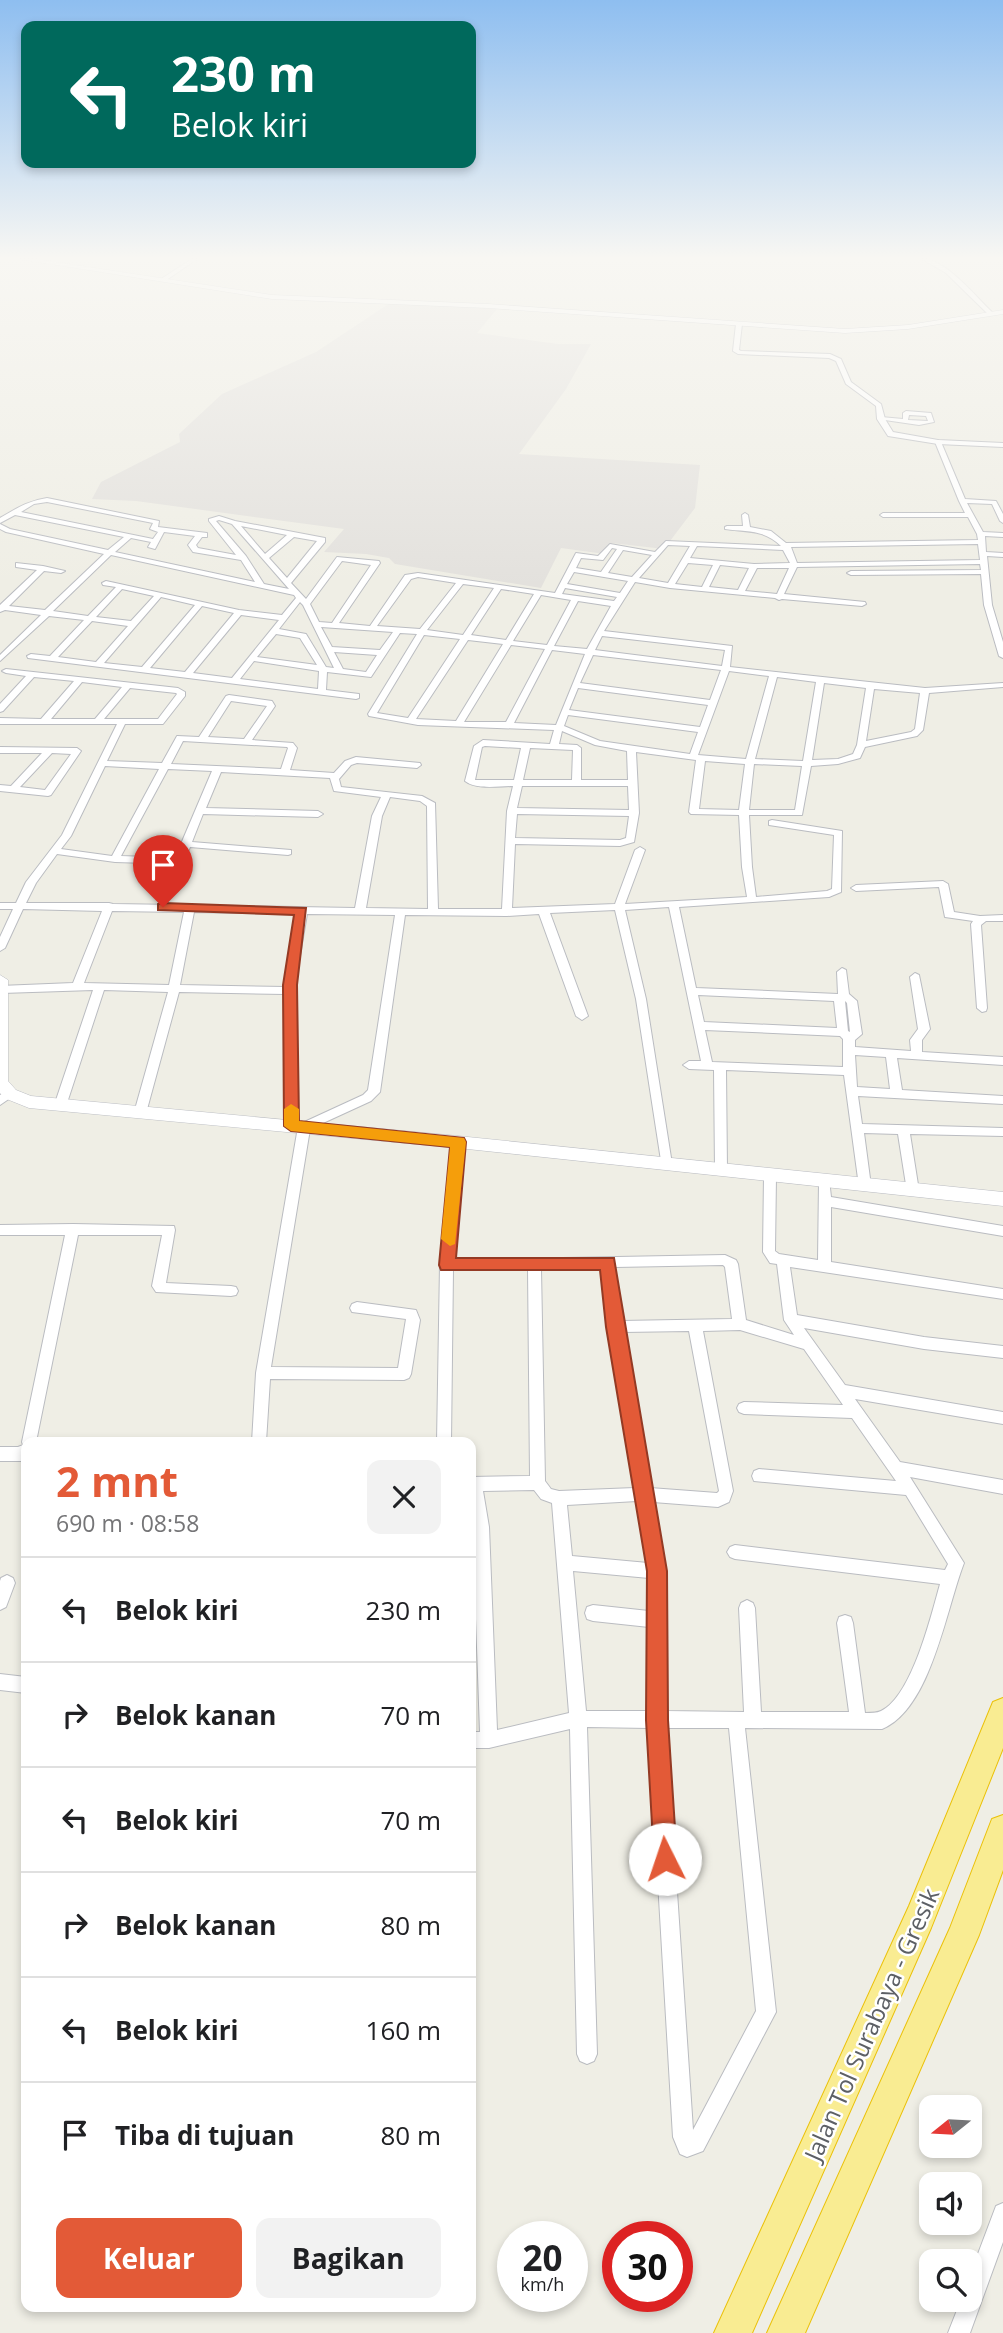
<!DOCTYPE html>
<html lang="id">
<meta charset="utf-8">
<style>
body{margin:0;font-family:"Open Sans",sans-serif;background:#f2f2f2;color:#202124;height:100vh;display:flex;flex-direction:column;font-size:26px;white-space:nowrap}
*{box-sizing:border-box;margin:0}
p{font-size:23px;color:#757577}
.icon{flex:none;width:38px;height:38px;fill:none;stroke:currentColor;stroke-width:2;stroke-linecap:round;stroke-linejoin:round}
.map{position:relative;flex:1;overflow:hidden}
.sheet{position:absolute;left:21px;top:1437px;width:455px;height:875px;display:flex;flex-direction:column;background:#fff;border-radius:14px;box-shadow:0 4px 10px #0003}
.sheet>*{flex:none}
.top-card{position:absolute;left:21px;top:21px;width:455px;height:147px;border-radius:14px;box-shadow:0 4px 10px #0003;background:#00695c;color:#fff;overflow:hidden}
.needle{width:46px;rotate:252deg}
.fabs{position:absolute;left:919px;top:2095px;display:grid;gap:14px}
.fabs a{display:grid;place-items:center;width:63px;height:63px;border-radius:14px;background:#fff;box-shadow:0 4px 10px #0003;font-size:35px}
.speed{position:absolute;left:497px;top:2221px;display:flex;gap:14px;font-size:35px;font-weight:700;text-align:center}
.speed>*{display:grid;place-content:center;width:91px;height:91px;border-radius:50%;background:#fff;box-shadow:0 4px 10px #0003;line-height:1}
.speed small{font-size:18px;font-weight:400}
.speed .limit{border:10px solid #d22;background:#fff;color:#111}
.pin{position:absolute;display:grid;place-items:center;width:60px;height:60px;color:#fff;margin:-72px -30px;border-radius:50% 50% 50% 0;rotate:-45deg;box-shadow:0 0 7px #0007}
.pin .icon{rotate:45deg}
.me{position:absolute;width:77px;margin:-38px;rotate:356deg;stroke-linejoin:round;filter:drop-shadow(0 0 5px #0008)}
.turn{display:flex;align-items:center;gap:24px;height:147px;padding:0 35px;font-size:32px}
.turn .icon{width:91px;height:91px;stroke-width:2.5}
.turn b{display:block;font-size:49px;line-height:60px}
.round{display:grid;place-items:center;flex:none;width:74px;height:74px;border-radius:14px;background:#f2f2f2}
.head{display:flex;align-items:center;justify-content:space-between;height:119px;padding:0 35px}
h1{font-size:42px;font-weight:700;line-height:52px;color:#e35a37}
.primary-button{display:flex;gap:14px;margin-top:auto;padding:14px 35px}
.primary-button a{flex:1;height:80px;border-radius:14px;background:#e35a37;color:#fff;font-size:28px;font-weight:700;line-height:80px;text-align:center}
.primary-button a+a{background:#f2f2f2;color:#202124}
ul{padding:0;list-style:none}
li{display:flex;align-items:center;gap:21px;height:105px;padding:0 35px;border-top:2px solid #e0e0e0}
li div{flex:1}
li b{display:block;font-size:26px}
li em{font-style:normal}
.map>svg:first-child{display:block}
.industrial{fill:#e3e1dd}
.lines{fill:none;stroke-linecap:round;stroke-linejoin:round}
.minor-casing{stroke:#babcc1;stroke-width:2}
.tertiary-casing{stroke:#babcc1;stroke-width:2}
.secondary-casing{stroke:#bbbdc3;stroke-width:1}
.motorway-casing{stroke:#ebc109;stroke-width:2}
.minor{fill:#fff;fill-rule:evenodd}
.tertiary{fill:#fff;fill-rule:evenodd}
.secondary{fill:#fff;fill-rule:evenodd}
.motorway{fill:#f9ec92;fill-rule:evenodd}
.route{fill:#e35a37;stroke:#943a24;stroke-width:2}
.slow{fill:#f59e0b}
.labels{text-anchor:middle;dominant-baseline:central;stroke-width:5;stroke-linejoin:round;paint-order:stroke}
.near-street-label{font-size:24px;fill:#5d6065;stroke:#fff}
</style>
<div class="map">
<svg width="1003" height="2333" viewBox="0 0 1003 2333">
<rect width="100%" height="100%" fill="#efeee5"/>
<path class="industrial" d="M390,303L497,309L477,333L558,344H591L566,389L519,454L700,465L695,508L664,549L612,543L605,554L561,548L541,588L395,564L389,558L366,554L324,552L344,529L136,501L92,499L101,482L180,442L179,434L222,394L316,352Z"/>
<g class="lines">
<defs>
<path id="minor" d="M192,259H197L165,281H161V279Z
M922,259C946,259 975,296 992,312V314H988L946,273Z
M906,411L931,413L934,422L919,425L878,419L881,417L903,419V413ZM909,415L926,416L928,421L908,420Z
M938,440L941,442L965,499L996,501L1003,514V523L1000,521L992,504L967,503L983,532L1003,533V537L985,536L986,552L1003,553V557L987,556L992,605L1003,642V658L999,656L984,605L981,574L851,575L847,573L851,571L981,570L980,564L797,567L784,594L865,602L866,604L862,606L782,599L779,600L775,598L670,588L635,582L604,631L732,646L730,667L925,688L1003,683V687L929,693L923,730L917,736L865,747L860,758L838,764L811,766L802,815H749L752,867L756,897L827,891L832,889L834,835L769,825V821L772,820L842,831L841,892L829,897L679,907L696,988L838,994L837,972L842,968L846,970L849,994L857,1001L862,1034L855,1040V1047L911,1051L910,1040L918,1029L910,977L915,973L919,975L930,1029L922,1040V1052L1003,1057V1065L897,1058L902,1090L1003,1096V1104L858,1096L862,1124L1003,1128V1136L910,1134L919,1191L917,1194H909L907,1191L898,1134L864,1133L871,1186L869,1189H861L859,1186L844,1075L726,1070L727,1170L725,1173H717L715,1170L714,1070L689,1069L683,1065L689,1061H701L669,907L625,910L646,999L672,1164L666,1169L662,1167L636,999L615,910L550,913L588,1016L582,1020L576,1016L539,914L507,916L405,915L380,1092L371,1101L310,1129L271,1367L398,1368L406,1319L352,1312L350,1308L352,1304L357,1302L416,1310L420,1320L411,1374L409,1378L404,1380L270,1379L266,1442H252L256,1373L298,1127L300,1124L363,1095L368,1090L395,915L307,914L295,985L297,1126L295,1129H287L285,1126V994L179,992L146,1113L140,1117L134,1113L168,992L104,990L66,1106L64,1109H56L54,1106L93,990L2,993L0,992V986L73,983L102,911L23,909L5,948L0,951V937L13,909H0V903H16L26,882L62,835L117,724H0V718L41,719L74,681L34,677L3,711L0,712V704L26,676L6,673L2,671L6,669L178,688L185,692V696L163,724H125L107,761L162,763L177,736L199,737L226,696L229,695L272,701L275,706L252,740L293,743L297,748L290,770L334,773L345,761L356,757L420,763L421,765L417,768L357,763L351,765L339,779L341,787L422,796L435,803L438,909H502L507,811L513,786C499,786 476,790 465,781L474,746L483,740L550,744L554,730L418,725L369,716L368,714L417,634L400,633L371,677L327,672L326,690L359,694V698L356,699L28,658L27,656L31,654L50,656L84,620L49,616L0,661V655L41,615L5,610L0,612V605L37,570L16,567V563L43,566L65,571L61,573L44,571L9,606L45,610L104,554L6,532L0,529V524L10,529L108,550L124,537L15,515L0,523V518C16,509 27,501 47,498L159,521L158,527L207,533V537H202L196,545L198,548L236,555L209,521V519L219,516L235,521L325,538V542L291,583L306,599L337,557L379,561L380,563L339,623L370,626L405,575L418,573L555,593L576,553L598,556L610,544L655,552L666,541L781,546C764,529 746,532 725,529V527L727,526H743L742,515L745,513L748,515L750,527L771,531L786,543L978,540L977,534L968,517H883L880,515L883,513H965L959,501L935,442ZM47,502L153,523L150,529L158,532L153,539L21,512L34,504ZM219,520L232,524L289,589L264,584L246,556L216,521ZM241,526L287,535L265,554ZM164,532L195,536L188,545L193,552L241,560L255,582L115,552L131,538L151,542L148,547L155,549ZM294,537L317,541L287,578L269,558ZM978,544L980,560L797,563L791,547ZM668,545L690,546L668,583L639,578ZM697,546L783,550L790,563L754,564L690,558ZM612,548L617,549L601,572L576,568L581,558L603,560ZM623,550L652,555L632,577L608,573ZM111,555L294,595L296,598L282,615L239,610L106,581L102,583L103,585L116,587L88,616L53,611ZM342,561L371,565L332,623L319,622L310,604ZM688,563L713,565L702,587L675,584ZM720,565L749,568L738,590L709,587ZM757,568H789L777,594L745,591ZM574,572L628,581L620,593L567,584ZM418,577L456,583L420,629L377,626L411,579ZM463,584L494,588L463,635L427,630ZM565,588L617,597L614,601L562,594ZM122,589L154,596L131,621L96,617ZM501,589L534,594L506,640L471,635ZM541,595L571,600L547,645L513,641ZM161,597L195,605L142,667L104,663ZM578,601L611,606L587,649L554,646ZM300,602L303,605L334,668L326,667L306,634L279,629ZM202,606L234,613L185,672L150,668ZM241,615L279,620L232,678L193,673ZM92,621L128,626L96,662L58,657ZM321,627L393,632L380,650L332,647ZM276,634L300,638L317,665L257,657ZM424,635L460,639L408,718L377,713ZM602,636L725,650L722,666L595,650ZM468,640L503,644L456,721L416,719ZM511,645L545,649L506,722H464ZM552,650L585,654L556,725L514,723ZM334,652L377,655L366,672L343,669ZM593,655L721,670L710,700L580,683ZM254,661L319,671L318,689L240,679ZM729,671L769,676L746,759L698,755ZM777,677L816,682L803,761L755,759ZM82,682L122,687L95,719H51ZM824,683L866,688L857,745L853,754L838,759L812,760ZM130,688L176,693L177,694L158,719H104ZM578,688L708,705L700,727L569,710ZM874,689L920,693L915,729L911,732L866,741ZM231,701L267,706L244,739L208,737ZM568,715L698,732L690,754L600,741L564,726ZM562,731L595,745L627,751L628,780H581V748L577,745L559,744ZM183,741L287,747L288,748L281,769L171,764ZM485,746L521,748L514,780H475L482,747ZM530,748L573,750L572,780H523ZM636,752L696,760L689,812L691,814L739,815L742,867L747,897L625,904L645,850L640,847L635,850L615,904L512,908L515,844L620,846L634,842L639,813ZM705,761L745,764L739,810L699,809ZM754,764L802,766L795,810H749ZM105,766L159,769L112,856L61,849L71,836ZM168,769L212,771L175,858L121,856ZM221,772L330,778L334,791L381,797L372,816L355,908L113,904L109,903H26L36,883L57,854L115,862L179,864L184,861L190,847L288,855L291,854V850L192,842L203,814L318,817L323,814L318,811L206,808ZM522,786H628L629,810L517,808ZM390,797L420,801L427,806L428,909L366,908L382,816ZM517,814L629,816L626,838L620,840L515,838ZM112,911L184,912L169,985L84,983ZM194,912L297,914L285,987L180,985ZM698,995L834,1001L837,1028L704,1022ZM845,1001L847,1003L850,1032L848,1031ZM705,1030L840,1036L843,1039V1067L712,1062ZM855,1055L886,1057L890,1089L857,1087Z
M0,747L77,748L81,751L51,795L48,796L0,791V785L11,786L42,753H0ZM52,753L71,754L45,790L20,787Z
M943,881L948,884L954,912L980,916L1003,915V921H986L981,925L987,1008L986,1011L982,1012L977,1008L971,924L973,921L945,917L939,887L856,891L851,888L856,885Z
M10,1090L16,1094L0,1105V1095Z
M458,1138L464,1142L454,1260L725,1255L736,1260L738,1264L746,1320L794,1335L784,1320L777,1264L770,1263L763,1252L764,1176L766,1173H774L776,1176L775,1251L779,1254L818,1260L819,1182L821,1179H829L831,1197L1003,1226V1236L831,1207V1262L1003,1289V1299L790,1267L797,1315L924,1337L1003,1346V1358L924,1349L804,1328L845,1385L1003,1412V1424L855,1399L900,1462L1003,1480V1494L910,1477L964,1563C946,1609 931,1709 882,1729L745,1728L776,2012L703,2151L687,2157L680,2154L673,2137L649,1728L587,1727L597,2054L594,2061L587,2064L580,2061L577,2054L570,1729L489,1748H471V1732H480L471,1477L530,1476L528,1269L453,1270L451,1442H437L440,1265L452,1142ZM723,1265L725,1267L732,1319L621,1321L615,1267ZM602,1267L608,1327L635,1488L559,1491L551,1489L545,1481L541,1269ZM740,1330L804,1349L843,1405L744,1402L739,1404L737,1408L739,1412L744,1414L852,1418L896,1481L759,1469L754,1471L752,1476L754,1481L906,1495L948,1564L945,1570L735,1545L730,1547L727,1552L730,1557L735,1559L940,1584C931,1616 912,1696 881,1711C877,1713 871,1713 865,1713L853,1623L851,1617L845,1615L839,1617L837,1623L849,1712H761L755,1608L753,1603L747,1600L741,1603L739,1608L744,1712L665,1711V1625L667,1620L665,1615V1571L653,1502L718,1507L729,1502L733,1491L703,1331ZM689,1331L719,1491L717,1493L650,1488L623,1332ZM534,1490L541,1499L552,1503L569,1713L497,1730L489,1527L483,1491ZM637,1501L648,1563L572,1556L567,1505ZM573,1571L649,1578V1611L593,1605L587,1607L585,1613L587,1619L593,1621L649,1627V1711H586ZM666,1728H729L756,2011L693,2130Z
M73,1224L174,1226L175,1230L166,1283L231,1286L236,1287L238,1291L236,1295L231,1296L156,1292L152,1286L162,1235H78L36,1442H26V1459L21,1461H0V1447H18L23,1445L22,1442L65,1235H0V1225Z
M7,1575L13,1578L15,1583L6,1607L0,1610V1581L1,1578Z
M0,1674L26,1677V1693L0,1690Z
M1003,2203V2242L970,2333H948L961,2300H970V2275L996,2206Z"/>
<path id="tertiary" d="M739,322L742,324L739,350L741,351L830,354L841,359L851,382L881,404L885,419L893,432L938,440L1003,443V447L938,444L888,436L877,419L876,406L846,384L836,361L829,358L738,354L733,351L736,324Z"/>
<path id="secondary" d="M19,259H35L272,295L488,304L845,329L908,325L1003,310V314L908,329L845,333L488,308L272,299Z
M0,975L8,980V1081L16,1090L31,1096L458,1136L1003,1192V1206L458,1148L29,1108L4,1098L0,1093Z"/>
<path id="motorway" d="M1003,1698V1748L931,1928L752,2333H714L909,1906L993,1702Z
M1003,1815V1870L979,1935L805,2333H767L950,1928L992,1819Z"/>
</defs>
<use href="#minor" class="minor-casing"/>
<use href="#tertiary" class="tertiary-casing"/>
<use href="#secondary" class="secondary-casing"/>
<use href="#motorway" class="motorway-casing"/>
<use href="#minor" class="minor"/>
<use href="#tertiary" class="tertiary"/>
<use href="#secondary" class="secondary"/>
<use href="#motorway" class="motorway"/>
</g>
<linearGradient id="sky" x2="0" y2="1"><stop stop-color="#8ebef0"/><stop offset="0.44" stop-color="#f8f7f3"/><stop offset="1" stop-color="#f8f7f3" stop-opacity="0"/></linearGradient>
<rect width="1003" height="586" fill="url(#sky)"/>
<path class="route" d="M163,903L306,908L297,985L299,1121L464,1138L466,1142L456,1258H614L667,1571L668,1720L677,1859L674,1868L665,1871L657,1868L654,1859L646,1720L647,1571L606,1327L600,1270H441L439,1265L450,1147L291,1131L284,1126L283,985L294,915L158,910V904Z"/>
<path class="slow" d="M291,1104L299,1109V1121L464,1138L466,1142L455,1244L450,1246L441,1239L450,1147L291,1131L284,1126V1109Z"/>
<g class="labels">
<g class="near-street-label">
<text transform="translate(871 2024) rotate(-66)">Jalan Tol Surabaya - Gresik</text>
</g>
</g>
</svg>
<div class="fabs">
<a><svg class="needle" viewBox="-14 -14 28 28"><path d="M0-13l5 13h-10z" fill="#e53935"/><path d="M0 13l5-13h-10z" fill="#757577"/></svg></a>
<a><svg class="icon" aria-label="sound" viewBox="0 0 24 24"><path d="M4 9h4l5-4v14l-5-4H4zM17 9q2 3 0 6"/></svg></a>
<a><svg class="icon" aria-label="search" viewBox="0 0 24 24"><circle cx="10" cy="10" r="6"/><path d="M15 15l6 6"/></svg></a>
</div>
<div class="speed"><div>20<small>km/h</small></div><div class="limit">30</div></div>
<div class="pin" style="left:163px;top:907px;background:#d93025"><svg class="icon" aria-label="arrive" viewBox="0 0 24 24"><path d="M6 21V4h12l-3 4 3 4H6"/></svg></div>
<svg class="me" style="left:665px;top:1859px" viewBox="-20 -20 40 40"><circle r="19" fill="#fff"/><path d="M0-13L10 11 0 6-10 11z" fill="#e35a37"/></svg>
<div class="top-card">
<div class="turn"><svg class="icon" aria-label="left" viewBox="0 0 24 24"><path d="M17 20v-9H6M10 6l-5 5 5 5"/></svg><div><b>230 m</b>Belok kiri</div></div>
</div>
<section class="sheet">
<div class="head"><div><h1>2 mnt</h1><p>690 m · 08:58</p></div><a class="round"><svg class="icon" aria-label="close" viewBox="0 0 24 24"><path d="M6 6l12 12M18 6L6 18"/></svg></a></div>
<ul>
<li><svg class="icon" aria-label="left" viewBox="0 0 24 24"><path d="M17 20v-9H6M10 6l-5 5 5 5"/></svg><div><b>Belok kiri</b></div><em>230 m</em></li>
<li><svg class="icon" aria-label="right" viewBox="0 0 24 24"><path d="M7 20v-9h11M14 6l5 5-5 5"/></svg><div><b>Belok kanan</b></div><em>70 m</em></li>
<li><svg class="icon" aria-label="left" viewBox="0 0 24 24"><path d="M17 20v-9H6M10 6l-5 5 5 5"/></svg><div><b>Belok kiri</b></div><em>70 m</em></li>
<li><svg class="icon" aria-label="right" viewBox="0 0 24 24"><path d="M7 20v-9h11M14 6l5 5-5 5"/></svg><div><b>Belok kanan</b></div><em>80 m</em></li>
<li><svg class="icon" aria-label="left" viewBox="0 0 24 24"><path d="M17 20v-9H6M10 6l-5 5 5 5"/></svg><div><b>Belok kiri</b></div><em>160 m</em></li>
<li><svg class="icon" aria-label="arrive" viewBox="0 0 24 24"><path d="M6 21V4h12l-3 4 3 4H6"/></svg><div><b>Tiba di tujuan</b></div><em>80 m</em></li>
</ul>
<div class="primary-button"><a>Keluar</a><a>Bagikan</a></div>
</section>
</div>
